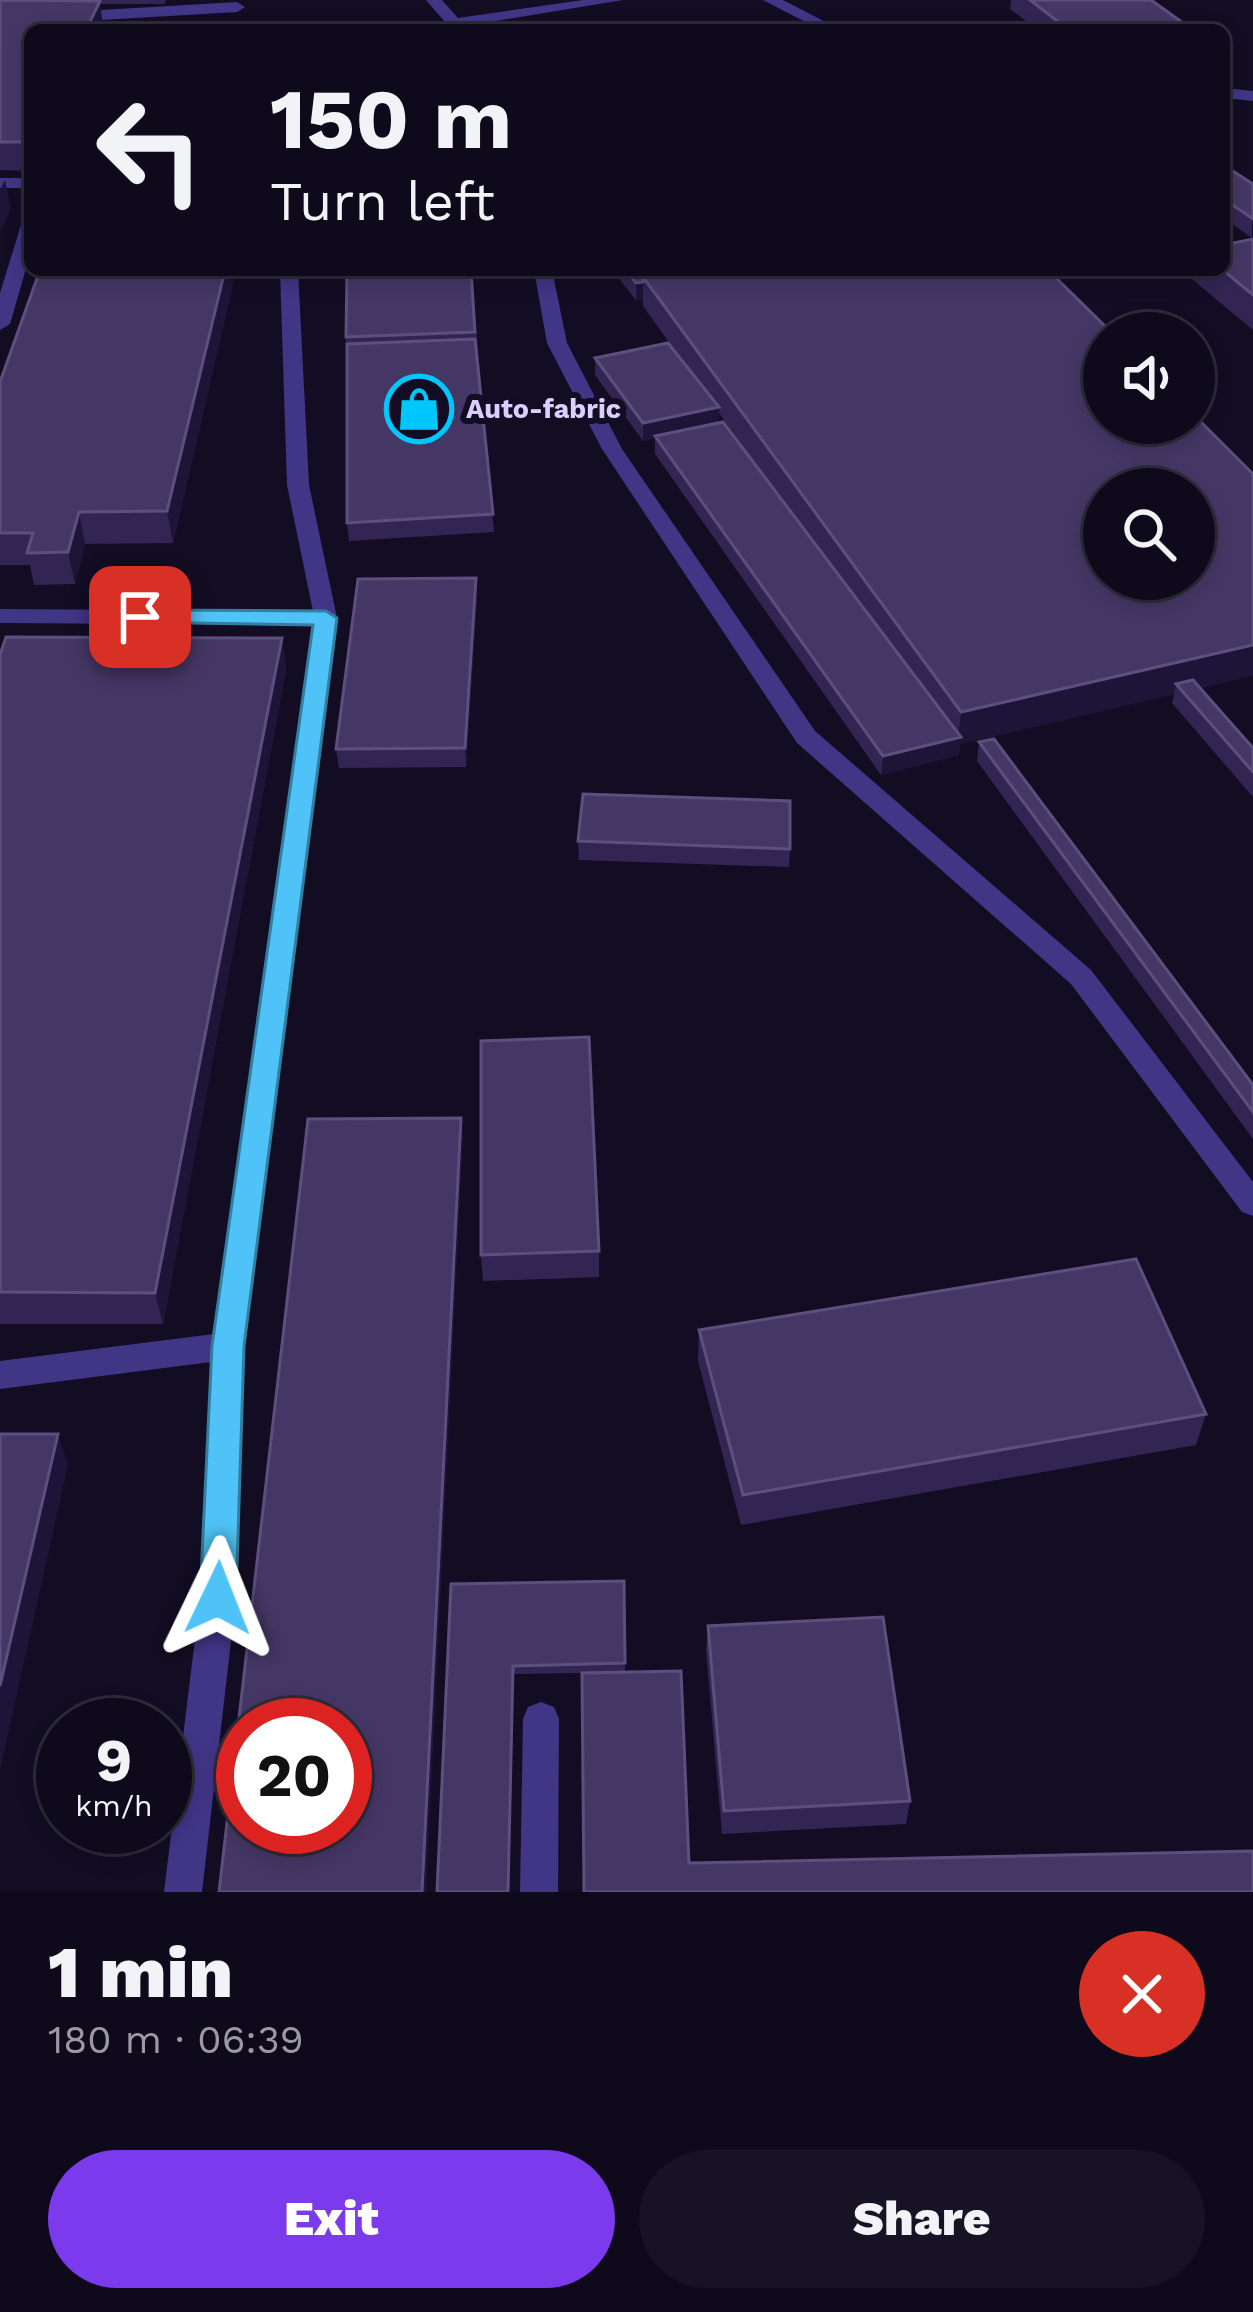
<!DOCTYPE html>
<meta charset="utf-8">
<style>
body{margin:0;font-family:"Work Sans",sans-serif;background:#171324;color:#f1f3f6;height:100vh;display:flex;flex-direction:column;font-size:45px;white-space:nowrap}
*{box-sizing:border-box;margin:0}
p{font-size:39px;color:#9b9aa3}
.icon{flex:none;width:66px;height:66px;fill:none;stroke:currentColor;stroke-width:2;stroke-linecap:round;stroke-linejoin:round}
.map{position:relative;height:1892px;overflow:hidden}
.details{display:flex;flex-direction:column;background:#0e0a1b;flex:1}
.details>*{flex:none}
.top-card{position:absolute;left:24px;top:24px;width:1206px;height:252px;border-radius:18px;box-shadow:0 6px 18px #0003,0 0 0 3px #2e2b3a;background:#0e0a1b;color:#f1f3f6;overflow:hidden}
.buttons{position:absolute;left:1083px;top:312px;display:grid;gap:24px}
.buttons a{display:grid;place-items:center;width:132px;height:132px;border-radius:50%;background:#0e0a1b;box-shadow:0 6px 18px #0003,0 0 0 3px #2e2b3a;font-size:60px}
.speed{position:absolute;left:36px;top:1698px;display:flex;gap:24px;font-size:60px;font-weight:700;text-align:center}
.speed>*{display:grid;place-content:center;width:156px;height:156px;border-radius:50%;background:#0e0a1b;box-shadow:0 6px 18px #0003,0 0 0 3px #2e2b3a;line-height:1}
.speed small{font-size:30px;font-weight:400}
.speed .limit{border:18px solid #d22;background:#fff;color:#111}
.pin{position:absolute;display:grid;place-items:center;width:102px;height:102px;color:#fff;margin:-51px;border-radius:24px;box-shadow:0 6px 18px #0006}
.me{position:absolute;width:132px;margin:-66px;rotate:2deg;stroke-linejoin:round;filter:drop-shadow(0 0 9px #0008)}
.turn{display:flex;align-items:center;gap:42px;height:252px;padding:0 48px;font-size:54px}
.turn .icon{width:156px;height:156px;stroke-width:2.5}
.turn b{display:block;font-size:84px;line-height:102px}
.round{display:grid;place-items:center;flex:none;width:126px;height:126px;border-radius:63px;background:#171324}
.overview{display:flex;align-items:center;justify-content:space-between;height:204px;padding:0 48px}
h1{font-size:72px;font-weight:800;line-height:90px}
.primary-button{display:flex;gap:24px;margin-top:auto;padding:24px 48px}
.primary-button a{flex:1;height:138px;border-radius:72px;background:#7c3aed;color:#fff;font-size:48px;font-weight:800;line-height:138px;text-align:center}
.primary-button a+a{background:#171324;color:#f1f3f6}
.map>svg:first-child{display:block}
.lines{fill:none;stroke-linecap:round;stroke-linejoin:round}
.lane{fill:#413586;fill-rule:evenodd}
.wall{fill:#332553;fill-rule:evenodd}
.shaded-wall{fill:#1e1438}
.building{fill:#453765;stroke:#5c4f7e;stroke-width:3;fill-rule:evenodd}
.route{fill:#4fc3f7;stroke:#337fa1;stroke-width:3}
.labels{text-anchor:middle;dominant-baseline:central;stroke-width:12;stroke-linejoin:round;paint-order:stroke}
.far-poi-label{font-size:27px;font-weight:bold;fill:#dad0ff;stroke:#130d24;text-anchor:start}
</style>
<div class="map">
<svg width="1253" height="1892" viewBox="0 0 1253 1892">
<rect width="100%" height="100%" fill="#130d24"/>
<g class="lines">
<path class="lane" d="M426,0H442L458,18L583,0H623L465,26L468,30H452Z
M763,0H783L841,30H821Z
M0,2L84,11L237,2L245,7L237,12L84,21L0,12Z
M1224,88L1253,91V101L1224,98Z
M0,178H30V188H0Z
M30,220V255L10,324L0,330V293L21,225Z
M280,270H298L309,485L337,618L244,1346L236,1598L202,1892H164L200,1598L211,1362L0,1389V1361L214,1334L314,625L0,623V609L313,611L287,485Z
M534,270H552L567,343L622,449L815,731L1091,970L1253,1182V1216L1242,1212L1071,984L797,743L602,449L547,343Z
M541,1702L554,1707L559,1719L558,1892H520L523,1719L528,1707Z"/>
</g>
<path class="wall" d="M0,0H166L164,4H100L103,30H30V171L0,170Z
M1011,0H1151L1193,30H1038L1010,9Z
M1224,169L1253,184L1252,238L1224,218Z
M1253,239V330L1193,280L1195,270H1224Z
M236,270L173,543L85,544L75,584L34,585L30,565H0V382Z
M471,270L494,532L349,541L347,523L346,337Z
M612,270H640L645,276L1253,474V675L1200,688L1253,748V797L1172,703L1174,694L960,744L959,755L881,775L655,454V438L643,441L595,375V358L676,352L643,306V299L636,300ZM719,413L779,496L719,423Z
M477,597L466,767L339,768L336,749Z
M282,638L286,670L163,1324H0V655Z
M979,742L1253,1085V1139L977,761Z
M578,841L790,849L789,867L579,860Z
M599,1251V1277L483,1281L481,1255Z
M699,1330L1206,1414L1196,1445L741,1525L698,1361Z
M624,1581L625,1672L584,1892L582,1673L514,1674L451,1584Z
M708,1626L910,1801L906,1824L722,1834L706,1650Z"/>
<path class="shaded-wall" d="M100,1L103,30H86Z
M1229,56L1225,78H1224V57Z
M5,180L11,209L0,231V190Z
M225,270H236L173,543L167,511Z
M643,282V299L636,300V283Z
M719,407V425L643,441V423Z
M79,512L85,544L75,584L68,552Z
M476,578L477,597L466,767L465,748Z
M282,638L286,670L163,1324L155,1293Z
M1253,645V675L1182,692L1176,684L1174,694L960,744L959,755L881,775L883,756L958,737L961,712Z
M461,1118L463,1136L426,1892H422Z
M58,1434L68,1465L0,1770V1686Z"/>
<path class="building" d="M0,0L100,1L86,30H30V142H0Z
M1030,0H1151L1193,30H1069Z
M1228,168L1253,184V219L1224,199V169Z
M1253,239V295L1223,270L1224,245Z
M40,270H225L167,511L79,512L68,552L27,553L33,533H0V382Z
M347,270H471L475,332L346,337Z
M626,270H640L645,276L643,277V282L636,283Z
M681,270H1048L1112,333H1104V423H1194V415L1253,474V645L961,712L643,277ZM1104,489H1194V579H1104Z
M475,339L493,514L347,523V344Z
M668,343L719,407L643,423L595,358Z
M723,422L961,737L883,756L655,436Z
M476,578L465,748L336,749L358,579Z
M6,637L282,638L155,1293L0,1292V655Z
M1193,680L1253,748V772L1176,684Z
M994,739L1253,1085V1112L979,742Z
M583,794L790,801V849L578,841Z
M589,1037L599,1251L481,1255V1041Z
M461,1118L422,1892H219L308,1119ZM243,1725H345V1827H243Z
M1136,1259L1206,1414L743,1495L699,1330Z
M0,1434H58L0,1686Z
M624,1581L625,1663L513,1666L508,1892H437L451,1584Z
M883,1617L910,1801L724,1811L708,1626Z
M681,1671L689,1863L1253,1851V1892H584L582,1673Z"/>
<path class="route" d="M140,610L326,611L337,618L244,1346L236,1598L231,1610L218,1615L206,1610L200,1598L212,1346L313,625L131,622V612Z"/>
<defs>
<symbol id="shop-ring" viewBox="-11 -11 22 22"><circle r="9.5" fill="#130d24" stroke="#00c7fb" stroke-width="1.5"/><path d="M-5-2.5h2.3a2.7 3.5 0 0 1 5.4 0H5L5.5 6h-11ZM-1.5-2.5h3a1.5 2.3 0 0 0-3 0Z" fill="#00c7fb"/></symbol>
</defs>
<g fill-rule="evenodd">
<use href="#shop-ring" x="381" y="371" width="76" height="76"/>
</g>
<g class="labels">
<g class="far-poi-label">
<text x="466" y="409">Auto-fabric</text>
</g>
</g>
</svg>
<div class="buttons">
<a><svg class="icon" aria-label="sound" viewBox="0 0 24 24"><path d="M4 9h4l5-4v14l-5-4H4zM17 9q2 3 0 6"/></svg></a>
<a><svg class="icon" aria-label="search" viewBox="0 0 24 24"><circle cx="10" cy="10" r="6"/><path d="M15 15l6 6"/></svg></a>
</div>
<div class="speed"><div>9<small>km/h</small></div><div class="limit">20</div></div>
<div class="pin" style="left:140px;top:617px;background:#d93025"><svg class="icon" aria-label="arrive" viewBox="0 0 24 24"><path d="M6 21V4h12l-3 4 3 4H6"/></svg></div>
<svg class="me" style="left:218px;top:1598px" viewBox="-20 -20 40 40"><path d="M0-17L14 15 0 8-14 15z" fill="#4fc3f7" stroke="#fff" stroke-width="4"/></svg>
<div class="top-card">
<div class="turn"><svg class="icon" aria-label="left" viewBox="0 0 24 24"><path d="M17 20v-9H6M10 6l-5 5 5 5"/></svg><div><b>150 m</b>Turn left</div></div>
</div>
</div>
<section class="details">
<div class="overview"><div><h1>1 min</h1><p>180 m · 06:39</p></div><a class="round" style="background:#d93025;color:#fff"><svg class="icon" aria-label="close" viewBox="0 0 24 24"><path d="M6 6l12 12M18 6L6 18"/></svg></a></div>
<div class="primary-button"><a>Exit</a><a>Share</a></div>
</section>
